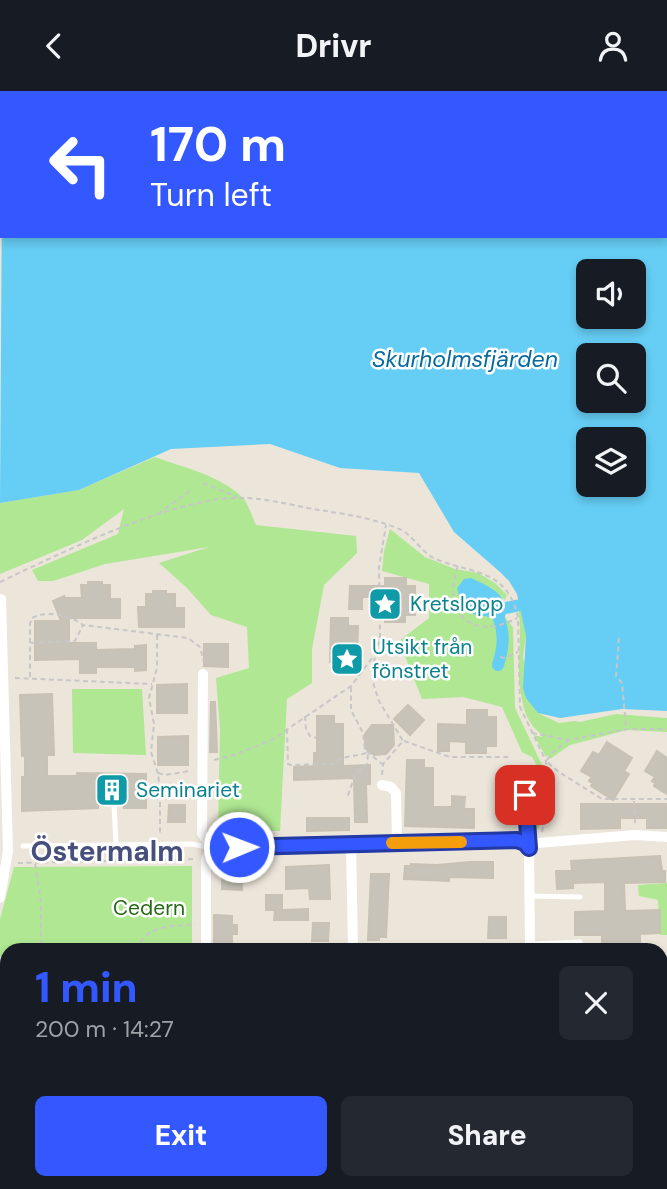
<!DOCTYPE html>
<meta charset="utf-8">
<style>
body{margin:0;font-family:"DM Sans",sans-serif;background:#242831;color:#f1f3f6;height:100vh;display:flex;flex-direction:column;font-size:26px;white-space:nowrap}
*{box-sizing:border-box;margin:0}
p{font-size:23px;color:#9ea1a6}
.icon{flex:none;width:38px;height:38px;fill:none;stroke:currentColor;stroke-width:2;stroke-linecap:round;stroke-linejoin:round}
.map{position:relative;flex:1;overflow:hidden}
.panel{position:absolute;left:0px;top:852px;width:668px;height:247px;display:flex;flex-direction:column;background:#171b24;border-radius:21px 21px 0 0;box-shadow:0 4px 10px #0003}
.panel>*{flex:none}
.hud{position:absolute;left:0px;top:0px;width:668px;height:147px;box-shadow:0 4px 10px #0003;background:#3458ff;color:#fff;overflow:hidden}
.fabs{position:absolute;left:576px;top:168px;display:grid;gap:14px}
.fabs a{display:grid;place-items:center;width:70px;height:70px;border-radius:10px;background:#171b24;box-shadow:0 4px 10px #0003;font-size:35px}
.pin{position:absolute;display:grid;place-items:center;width:60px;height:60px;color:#fff;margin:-30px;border-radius:14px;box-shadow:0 4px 10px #0006}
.me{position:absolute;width:77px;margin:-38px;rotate:89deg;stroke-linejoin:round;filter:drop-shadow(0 0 5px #0008)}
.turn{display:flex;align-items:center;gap:24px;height:147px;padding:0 35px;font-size:32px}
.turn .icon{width:91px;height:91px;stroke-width:2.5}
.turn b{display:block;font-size:49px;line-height:60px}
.round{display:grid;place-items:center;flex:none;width:74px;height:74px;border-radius:10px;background:#242831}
.overview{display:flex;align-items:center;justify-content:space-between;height:119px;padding:0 35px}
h1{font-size:42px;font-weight:800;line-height:52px;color:#3458ff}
.cta{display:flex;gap:14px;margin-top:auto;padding:14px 35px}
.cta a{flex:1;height:80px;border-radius:10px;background:#3458ff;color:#fff;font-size:28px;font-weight:800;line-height:80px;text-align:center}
.cta a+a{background:#242831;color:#f1f3f6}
header{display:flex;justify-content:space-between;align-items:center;height:91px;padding:0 35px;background:#171b24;font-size:32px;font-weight:800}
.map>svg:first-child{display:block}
.industrial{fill:#dedbe4}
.green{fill:#afe793}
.water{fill:#66cef5;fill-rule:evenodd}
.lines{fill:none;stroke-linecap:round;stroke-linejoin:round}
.canal{stroke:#66cef5;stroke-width:12}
.building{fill:#c7c3b9;stroke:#c8c1b4;stroke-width:2}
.path{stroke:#c7c7c7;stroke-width:2;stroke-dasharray:5 3.5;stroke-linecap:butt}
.service{stroke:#fff;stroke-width:5}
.minor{stroke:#fff;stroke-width:10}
.tertiary{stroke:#fff;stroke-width:14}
.route-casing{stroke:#2239a6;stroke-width:18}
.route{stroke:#3458ff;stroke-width:12}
.slow{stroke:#f59e0b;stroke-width:12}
.labels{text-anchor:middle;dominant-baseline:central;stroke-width:5;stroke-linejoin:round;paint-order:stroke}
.culture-label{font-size:21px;fill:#0d838f;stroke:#fff;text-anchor:start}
.park-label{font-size:21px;fill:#266a15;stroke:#fff}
.water-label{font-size:23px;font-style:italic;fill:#056aa1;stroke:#fff}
.district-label{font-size:28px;font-weight:bold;fill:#47507c;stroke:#fff}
</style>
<header><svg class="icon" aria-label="back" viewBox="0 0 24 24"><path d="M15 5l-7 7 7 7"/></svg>Drivr<svg class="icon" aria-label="person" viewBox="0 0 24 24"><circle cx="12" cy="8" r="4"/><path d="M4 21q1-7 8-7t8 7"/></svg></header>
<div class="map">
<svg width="667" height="1098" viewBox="0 0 667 1098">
<rect width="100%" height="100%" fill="#ece5da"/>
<path class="industrial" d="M667,1085V1098H552L551,1092L599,1094L600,1092H662V1086Z"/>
<path class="green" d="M155,366C184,377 217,383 241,405C248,411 252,426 256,434L356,445L357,462L324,494L312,558V592L287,608L280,740L218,739L220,638L216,587L249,577L247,536L211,524L186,496L159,472L209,456L105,473L53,490H38L32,479L118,443L124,418L82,449L0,483V412L79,399Z
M390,438L425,466L455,478L478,482L495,492L507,504L505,509L490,496L472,523H487L497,529L505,526L513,536L515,617L542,674L539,737L536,738L538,677L532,666L522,661L502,616L463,606L422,608L399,550L429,527V493L382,480L384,460Z
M517,514H520L526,545L523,566L538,622L559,632L575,630L580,631L616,623L667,627V641L627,639L570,654L550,668L548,664L546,666L534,644L542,646C539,639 536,640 532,634C524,623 522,610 520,597C516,569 524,542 517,514Z
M72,598H142L146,664L73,662Z
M192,775V859H7V873L0,865V828L14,776Z
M667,792V844H660L658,809L639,805L638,794Z"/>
<path class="water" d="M123,0H667V620L622,618L560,627L538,622L526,607L523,597L526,545L517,503L509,490L500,481L454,441L419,382L340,377L270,353L171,358L79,399L0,412L2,97V145H667V2H121ZM588,180H634V226H588ZM588,264H634V310H588ZM588,348H634V394H588Z
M471,487C488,495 511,504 505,526L497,529C486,523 472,526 462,517L457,497L464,488Z"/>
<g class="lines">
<path class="canal" d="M506,517L520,514
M498,574C503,558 505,544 499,528"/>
</g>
<path class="building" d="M385,487H406V495H415V524H405V531H385V506H362V518H349L350,495H385Z
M88,491H102V494H110V508H120V527H69V552H96V559L135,558V555L146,554V579L135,580V576H96V582H80V568L35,569V530H61L53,510L64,505L65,507H82L81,494H88Z
M153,500H166V503H175V517H184V536H139L138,516H146V503H153Z
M331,527H348V535H358L357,563H347V571H330Z
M204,553H228V576L204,575Z
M187,593V622H157V594Z
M52,603L54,664H47V685H77V682L146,683V717H124V706H98V717L22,720V686H25V665H22L20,604Z
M211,611H215L217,661H210Z
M408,614L424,629L410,644L394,628Z
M467,619H487V626H496V655H486V662H466V651L449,650V660H438V633L467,634Z
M317,625H334V633H343V675L370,674V693H366L367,731H355L354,687L294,689V676L314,675V662H317Z
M372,634H393L394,654L386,663L374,664L365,657V643Z
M188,645V674H158V646Z
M607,651L632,667L624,680L629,683L613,709L591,695L593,692L589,690L592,686L581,680L593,661L599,664Z
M657,660L667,667V703L654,695L655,692L652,690L655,686L645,680Z
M407,669H424V677H433V716H452V705L465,706L464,718H474V737L405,735Z
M506,693L516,694L518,733H506Z
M581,713H667V737H647V727H620V737L581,738Z
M169,714H185V731H168Z
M307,727H349V739L307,740Z
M660,765L662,780H665V791L624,792L625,820L660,819V842L640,843V859H602V844H575V821L605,820V791L573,792V797L557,798L556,780H572L571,770Z
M470,771H493V787L449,786V790L404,788L405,775H411V773L437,774Z
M329,774L330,808H310L309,797L286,798V776Z
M222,777H241L242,799L222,798Z
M371,783H389L386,846H379V849H368Z
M266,804H282V819L308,818V829H274L275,819H266Z
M214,824L232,825V834H237V843H232V854H214Z
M489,826H506V847H488Z
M313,832H329L328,850H312Z"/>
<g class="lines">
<path class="path" d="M31,2L34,0
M101,2L103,0
M0,22L2,21
M0,83L2,82
M203,392L237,406
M158,423L191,399
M458,475C441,523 472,551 517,527
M0,491C64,461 176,404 245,407C270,408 295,415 319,419C345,423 372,427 397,437C414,443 421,463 438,469C475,483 507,479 518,526L520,616L546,670L545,727L542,741
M157,544V577L149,607L154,633L151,661L158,683L160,699V745
M619,547L616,585L622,592L626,636
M31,552L75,550L83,534
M500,566L505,567L518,561
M30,586V533L32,527C48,519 69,524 83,534L188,547L200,556L204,571
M15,587L152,593
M351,596V619L363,642L365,659L382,673
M305,625L306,638L310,645L317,647
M287,638L288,673L291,674L332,673L342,667L368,662L367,673L355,684L347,707
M532,642L569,649L628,638H667
M569,649L552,662L546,670L559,681L602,708H667
M404,650L450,666H510
M214,669L234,664L270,650L351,595L373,566
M158,682L165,684L190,680
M382,684L383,673L403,650L379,610L374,595L372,579L380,546L379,476L386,434
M634,710L635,732
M18,772L195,768
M35,773L41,811V859
M137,859C145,833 172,836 195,833"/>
<path class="service" d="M114,713L116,754
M23,755L191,753L208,756
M529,805L580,806
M530,853L580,851"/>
<path class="minor" d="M203,583L202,742L211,757
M524,679L525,729L529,757L530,859
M382,694L391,696L396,702L397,752
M351,754L353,859
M211,757L517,749L525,752L529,757
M529,757L538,752L635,744L667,746
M0,807L8,760L1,508
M206,859V768L211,757
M0,883L7,890
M662,954H667
M51,1092V1098
M209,1092V1098
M354,1092V1098
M535,1092V1098
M393,1098H424"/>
<path class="tertiary" d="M0,975L7,974"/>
</g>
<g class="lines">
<defs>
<path id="route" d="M239,756L517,749L525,752L529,757L525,704"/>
</defs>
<use href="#route" class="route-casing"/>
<use href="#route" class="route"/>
<path class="slow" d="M392,752L461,751"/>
</g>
<defs>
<symbol id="sight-square" viewBox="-11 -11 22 22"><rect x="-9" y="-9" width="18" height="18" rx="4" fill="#0f9aa8" stroke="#fff"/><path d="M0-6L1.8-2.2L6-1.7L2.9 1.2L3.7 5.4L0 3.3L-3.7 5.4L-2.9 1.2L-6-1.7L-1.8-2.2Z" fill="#fff"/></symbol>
<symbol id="building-square" viewBox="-11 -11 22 22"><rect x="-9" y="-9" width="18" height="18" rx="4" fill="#0f9aa8" stroke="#fff"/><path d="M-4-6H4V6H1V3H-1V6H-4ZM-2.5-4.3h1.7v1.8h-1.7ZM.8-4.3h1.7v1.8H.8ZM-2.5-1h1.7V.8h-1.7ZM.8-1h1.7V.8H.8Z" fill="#fff"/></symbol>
</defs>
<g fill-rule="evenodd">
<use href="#sight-square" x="366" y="494" width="38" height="38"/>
<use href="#sight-square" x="328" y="549" width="38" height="38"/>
<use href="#building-square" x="93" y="680" width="38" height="38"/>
</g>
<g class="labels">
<g class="culture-label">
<text x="410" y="513">Kretslopp</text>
<text x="372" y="556">Utsikt från<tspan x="372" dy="24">fönstret</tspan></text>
<text x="136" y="699">Seminariet</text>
</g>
<g class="park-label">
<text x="149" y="817">Cedern</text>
</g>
<g class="water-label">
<text x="465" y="268">Skurholmsfjärden</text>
</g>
<g class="district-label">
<text x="107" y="760">Östermalm</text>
</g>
</g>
</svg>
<div class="fabs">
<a><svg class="icon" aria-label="sound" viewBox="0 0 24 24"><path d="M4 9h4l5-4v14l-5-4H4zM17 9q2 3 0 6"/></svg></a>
<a><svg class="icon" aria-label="search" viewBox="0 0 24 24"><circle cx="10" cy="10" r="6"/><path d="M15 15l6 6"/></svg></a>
<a><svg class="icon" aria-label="layers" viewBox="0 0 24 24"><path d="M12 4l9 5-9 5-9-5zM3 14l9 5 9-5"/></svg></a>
</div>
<div class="pin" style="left:525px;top:704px;background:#d93025"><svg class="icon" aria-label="arrive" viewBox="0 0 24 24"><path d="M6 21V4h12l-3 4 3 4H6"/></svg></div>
<svg class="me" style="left:239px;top:756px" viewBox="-20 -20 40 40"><circle r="17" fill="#3458ff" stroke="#fff" stroke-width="3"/><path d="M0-11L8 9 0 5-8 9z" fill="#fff"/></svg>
<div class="hud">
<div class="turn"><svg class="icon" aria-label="left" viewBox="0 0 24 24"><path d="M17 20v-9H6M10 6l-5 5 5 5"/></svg><div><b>170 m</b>Turn left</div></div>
</div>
<section class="panel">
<div class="overview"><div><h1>1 min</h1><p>200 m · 14:27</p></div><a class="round"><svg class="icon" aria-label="close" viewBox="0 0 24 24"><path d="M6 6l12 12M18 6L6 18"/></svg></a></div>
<div class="cta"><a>Exit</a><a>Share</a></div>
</section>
</div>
